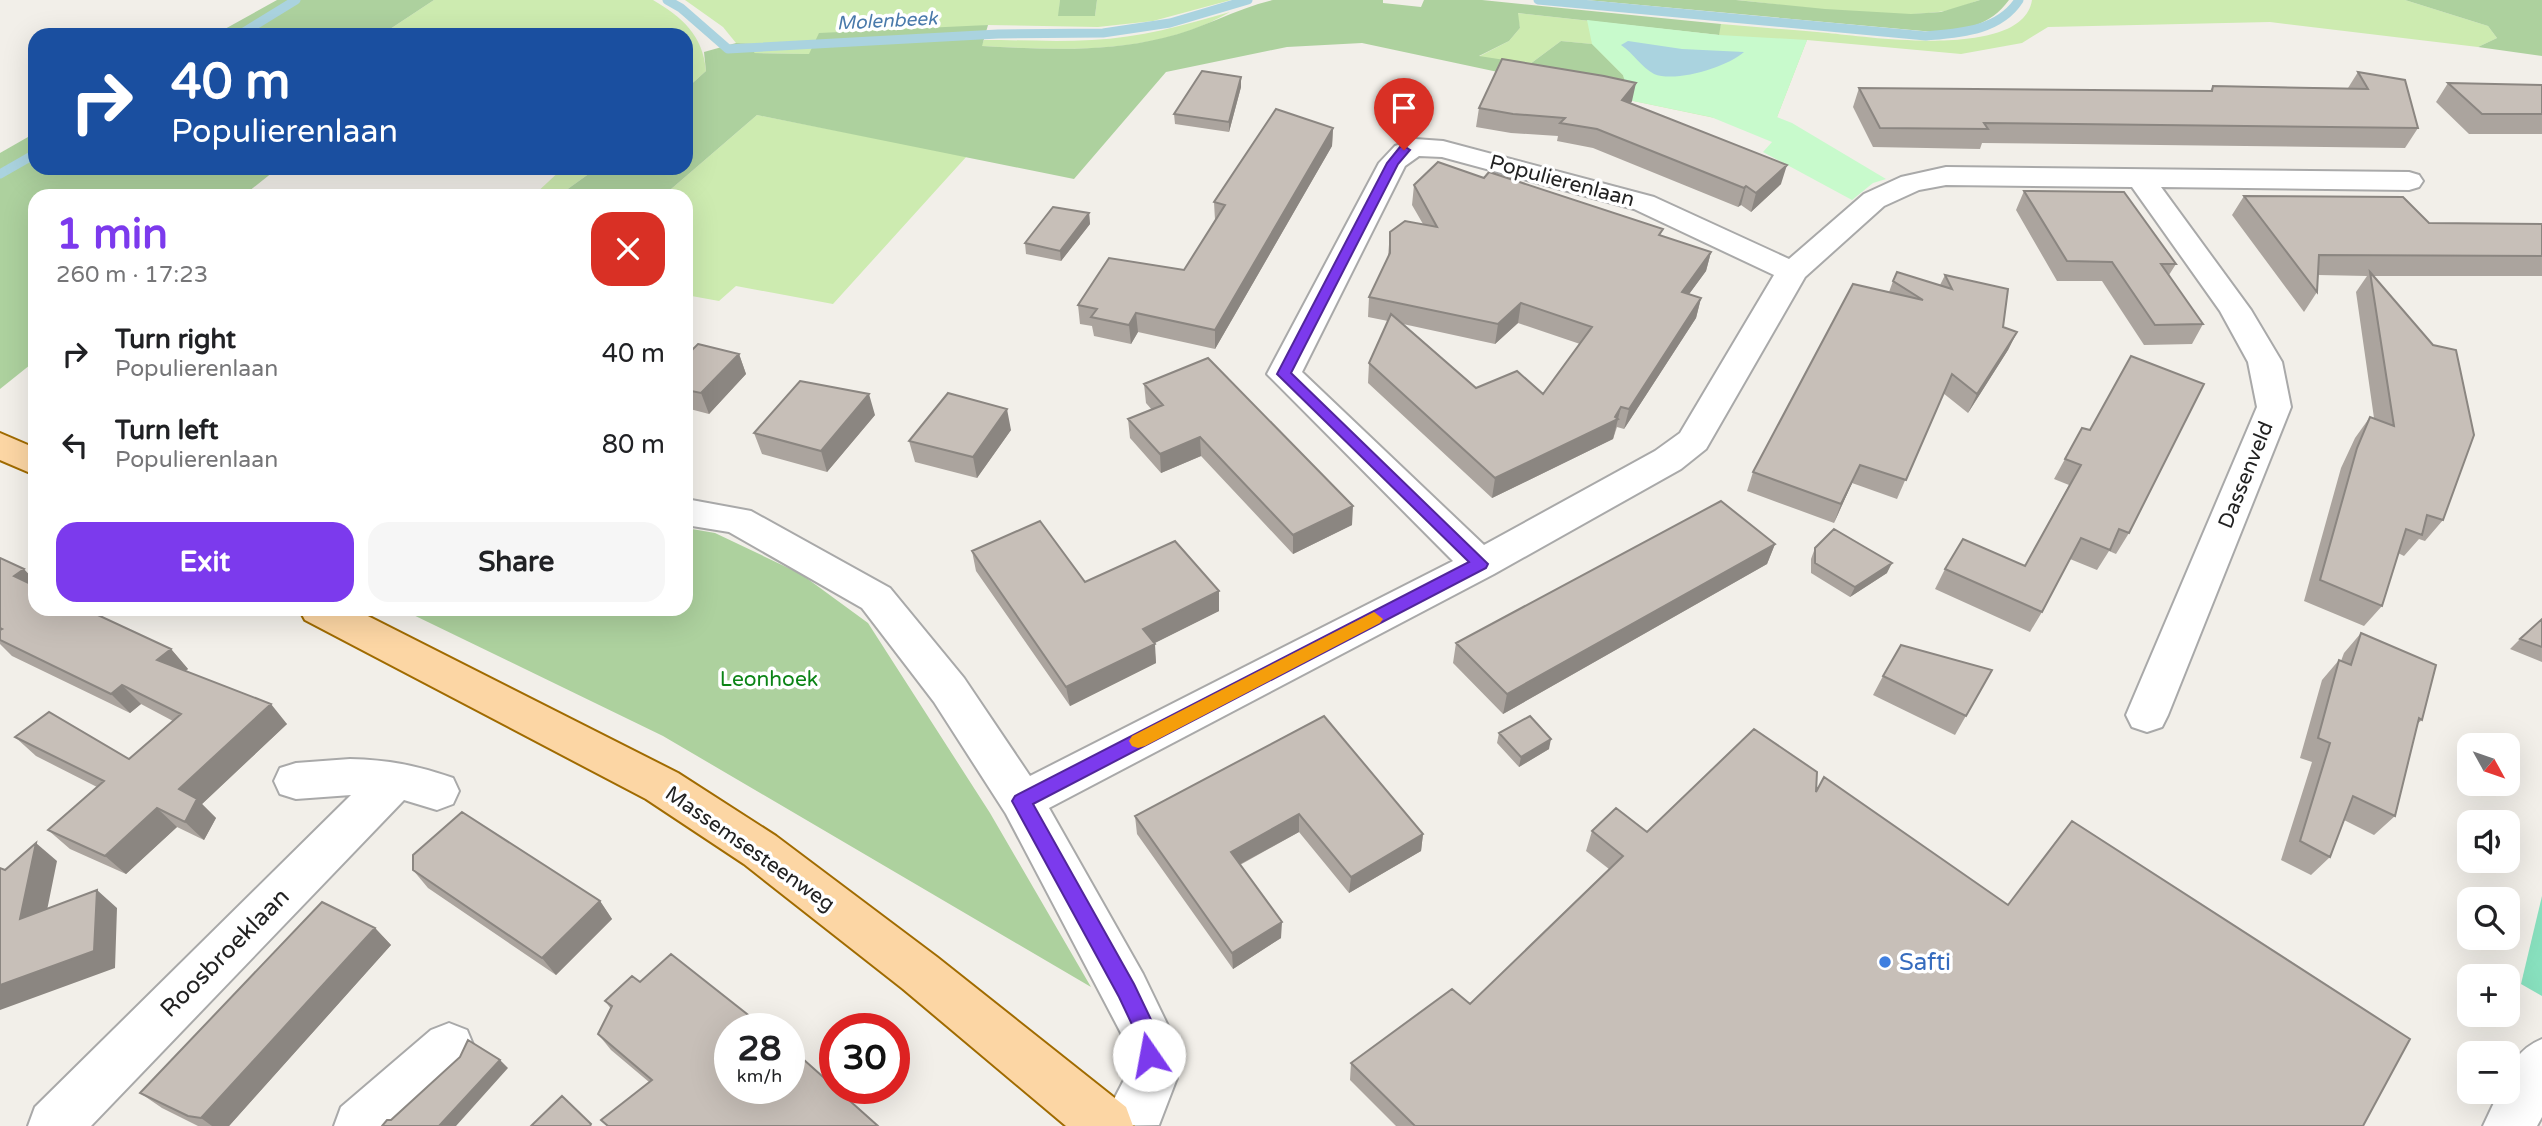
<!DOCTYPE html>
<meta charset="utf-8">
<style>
body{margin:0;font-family:"Varela Round",sans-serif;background:#f6f6f6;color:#202124;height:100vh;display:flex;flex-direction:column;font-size:26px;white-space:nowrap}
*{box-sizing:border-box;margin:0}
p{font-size:23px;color:#757577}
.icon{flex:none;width:38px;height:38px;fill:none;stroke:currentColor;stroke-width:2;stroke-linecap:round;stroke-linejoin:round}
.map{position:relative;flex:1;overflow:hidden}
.panel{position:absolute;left:28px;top:189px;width:665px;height:427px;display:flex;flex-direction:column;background:#fff;border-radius:21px;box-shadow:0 7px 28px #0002}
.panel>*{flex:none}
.top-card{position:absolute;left:28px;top:28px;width:665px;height:147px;border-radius:21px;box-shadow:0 7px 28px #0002;background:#1a4fa0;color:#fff;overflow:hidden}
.needle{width:46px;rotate:130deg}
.tools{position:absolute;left:2457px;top:733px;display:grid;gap:14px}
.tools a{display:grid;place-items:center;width:63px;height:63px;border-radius:14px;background:#fff;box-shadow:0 7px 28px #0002;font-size:35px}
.speed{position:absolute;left:714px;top:1013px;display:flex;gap:14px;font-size:35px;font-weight:700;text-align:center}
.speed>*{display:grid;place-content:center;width:91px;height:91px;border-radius:50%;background:#fff;box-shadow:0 7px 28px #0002;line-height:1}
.speed small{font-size:18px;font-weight:400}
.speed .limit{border:10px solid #d22;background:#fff;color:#111}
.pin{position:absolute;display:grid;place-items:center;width:60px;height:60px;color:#fff;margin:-72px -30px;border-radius:50% 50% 50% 0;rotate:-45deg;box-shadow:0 0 7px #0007}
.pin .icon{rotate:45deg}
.me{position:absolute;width:77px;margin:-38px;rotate:348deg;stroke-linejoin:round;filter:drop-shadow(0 0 5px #0008)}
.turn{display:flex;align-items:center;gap:24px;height:147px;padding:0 28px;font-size:32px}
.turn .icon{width:91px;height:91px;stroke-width:2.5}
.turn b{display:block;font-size:49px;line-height:60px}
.round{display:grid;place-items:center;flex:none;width:74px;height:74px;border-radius:21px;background:#f6f6f6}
.overview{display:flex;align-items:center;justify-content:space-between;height:119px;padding:0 28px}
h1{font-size:42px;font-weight:700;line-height:52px;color:#7c3aed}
.cta{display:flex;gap:14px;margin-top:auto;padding:14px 28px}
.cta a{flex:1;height:80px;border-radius:21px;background:#7c3aed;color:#fff;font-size:28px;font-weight:700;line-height:80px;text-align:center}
.cta a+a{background:#f6f6f6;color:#202124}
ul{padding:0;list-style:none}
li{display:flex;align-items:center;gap:21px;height:91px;padding:0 28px}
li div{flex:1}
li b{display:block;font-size:26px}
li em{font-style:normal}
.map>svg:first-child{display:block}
.grass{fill:#cdebb0}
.forest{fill:#add19e}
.park{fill:#c8facc}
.pitch{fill:#88e0be}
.water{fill:#aad3df}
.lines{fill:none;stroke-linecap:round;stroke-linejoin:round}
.stream{stroke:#aad3df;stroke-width:9}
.minor-casing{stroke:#a9a9a9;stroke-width:4}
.major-casing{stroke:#a06b00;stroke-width:4}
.minor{fill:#fff;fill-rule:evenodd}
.major{fill:#fcd6a4;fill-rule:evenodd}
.wall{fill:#aba49e;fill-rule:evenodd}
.shaded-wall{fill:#8b8681}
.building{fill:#c7bfb8;stroke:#8b8681;stroke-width:2}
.route{fill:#7c3aed;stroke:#51269a;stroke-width:2}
.slow{fill:#f59e0b}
.shop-dot{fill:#3f7fe0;stroke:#fff;stroke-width:2.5}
.labels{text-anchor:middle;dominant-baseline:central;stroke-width:7;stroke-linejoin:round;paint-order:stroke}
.far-water-label{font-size:19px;font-style:italic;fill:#4a7aab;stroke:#fff}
.street-label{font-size:21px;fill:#222;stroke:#fff}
.park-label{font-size:21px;fill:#0c8416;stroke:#fff}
.near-street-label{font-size:24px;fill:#222;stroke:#fff}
.near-shop-label{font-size:24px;fill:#366cbe;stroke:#fff;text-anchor:start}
</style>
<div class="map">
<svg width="2542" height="1126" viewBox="0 0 2542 1126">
<rect width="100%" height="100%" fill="#f2efe9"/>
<path class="grass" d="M434,0H653C682,17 703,35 706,71L686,89V35H381Z
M685,0H1060L1059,16H1095L1097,0H1231L1153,21L1098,27L988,25L809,54L753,53L758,44L736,43L723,27Z
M1736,0H1980C1967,4 1952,11 1938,12C1878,20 1797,6 1736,0Z
M2032,0H2405L2488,26L2497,38L2478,47L2270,22L2048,27L2022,43L1961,54L1807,40L1772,130L1619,98L1623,75L1591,44L1561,41L1530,64L1478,57L1509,41L1520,28L1517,13L1718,35L1721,24C1757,27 1793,30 1828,33C1869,37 2023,60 2032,0Z
M1230,12C1154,56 1065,50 981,46L984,40C1020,40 1056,42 1092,40C1139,38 1185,25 1230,12Z
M757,115L967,156L833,304L736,286L719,301L686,295V196H663Z
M563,168H597L558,196H533Z"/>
<path class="forest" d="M277,0H434L381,35H214Z
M1060,0H1097L1095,16H1058Z
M1273,0H1383V3L1421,7L1424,0H1482L1721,24L1719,35L1518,13L1520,28L1509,41L1479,56L1530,64L1561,41L1592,44L1623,75L1628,91L1619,98L1362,43L1287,47L1166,72L1074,179L757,115L663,196H558L597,168H686V89L706,71L704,52L736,43L759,44L754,53L809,54L819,33L988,25L982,46C1043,49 1103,53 1163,38C1202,29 1235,9 1273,0Z
M1586,0H1736L1825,9L1911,14L1941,12L1980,0H2009C1990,26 1965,30 1934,32Z
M2405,0H2542V56L2478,47L2497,38L2488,26Z
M35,133V168H278L243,196H35V361L0,389V153Z
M686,528L715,533L801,574L868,623L990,813L1091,987L663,736L401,609H686Z"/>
<path class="park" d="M1587,20L1719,35L1807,40L1777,117L1792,123L1886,179L1873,183L1852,200L1763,152L1772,142L1711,117L1619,98L1628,91L1623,75L1592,44Z"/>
<path class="pitch" d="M2542,896V996L2521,984Z"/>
<path class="water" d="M1628,41L1682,49L1744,52C1727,67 1676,83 1654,74C1641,67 1634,54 1621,45Z"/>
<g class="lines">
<path class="stream" d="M667,0L681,8L728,49L998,34L1103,33L1170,23L1248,0
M1538,0L1926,36C1960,33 1999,31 2019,0
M239,35L296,0
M0,174L35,154"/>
<defs>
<path id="minor" d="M1415,139L1443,141L1654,197L1789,259L1864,194L1901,177L1946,167L2409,172L2419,175L2423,181L2419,187L2409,190L2161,187L2251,310L2282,362L2291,407L2168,715L2162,727L2147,732L2132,727L2126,715L2257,407L2248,362L2220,311L2132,187L1946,185L1919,190L1884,206L1805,277L1706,449L1681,469L1494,574L1049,808L1143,974L1171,1032L1177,1078L1159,1125L1100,1126L1125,1078L1121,1033L1006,814L934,702L862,608L729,532L686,525V499L751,511L890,588L964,678L1030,776L1453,561L1267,374L1379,163L1395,146ZM1419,156L1442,157L1634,209L1774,275L1680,433L1655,451L1484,545L1302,372L1405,166Z
M350,759C389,760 415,765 453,778L459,791L453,804L437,810L404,800L91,1126H28L35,1107L351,795L296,799L280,794L274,781L280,768L296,763Z
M449,1023L467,1030L474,1047L467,1064L399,1126H334L341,1107L431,1030Z
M2542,1039V1117L2537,1126H2483L2499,1092H2508C2508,1066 2518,1049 2542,1039Z"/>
<path id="major" d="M0,433L35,448V475L0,460Z
M299,609H354L678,773L776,836L937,957L1126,1107L1133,1126H1066L903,989L744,864L646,799L305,620Z"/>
</defs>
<use href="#minor" class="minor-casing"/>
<use href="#major" class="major-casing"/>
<use href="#minor" class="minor"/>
<use href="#major" class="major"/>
</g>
<path class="wall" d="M2358,72L2418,128L2405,148L1982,143L1980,149L1873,147L1853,107L1859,88L2210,91L2213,86L2348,88Z
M1241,77V87L1229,132L1175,124L1174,114Z
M2448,83L2542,85V134H2469L2436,102Z
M1632,101L1630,104L1781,184L1751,212L1741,205L1738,207L1593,148L1557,141L1558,136L1511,133L1476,127L1479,108Z
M1333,128L1332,146L1215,349L1138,332L1131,344L1094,336L1092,326L1080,324L1078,305L1184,270L1215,220L1214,202Z
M1414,185L1662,236L1711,252L1706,271L1689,294L1701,298L1696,318L1624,429L1617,427L1613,439L1492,498L1368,383L1369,363L1388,321L1368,317L1369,297L1388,257L1390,232L1423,224L1412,205ZM1518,323L1580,344L1543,394L1476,388L1403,324L1495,344Z
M2024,191L2176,264L2169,275L2203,324L2192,344L2144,345L2102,281H2057L2016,210Z
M2244,196L2429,223L2542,224V276H2373L2443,520L2425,541L2419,539L2404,556L2398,553L2382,606L2364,626L2304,601L2341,468L2355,438L2370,417L2374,418L2356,292L2367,276L2318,275L2317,292L2304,312L2232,215Z
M1089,213L1090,224L1061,261L1026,254L1025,243Z
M1945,275L2003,327L2017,332L2008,350L1968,413L1943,393L1897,499L1852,483L1834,523L1747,491L1753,472L1889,292L1893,281L1940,285Z
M739,354L746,374L709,414L686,408V356Z
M1144,384L1352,525L1293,554L1201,456L1161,473L1130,438L1128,419L1152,410L1146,403Z
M875,415L827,472L762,454L754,433Z
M2082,428L2129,533L2116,554L2109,551L2097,570L2070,559L2042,612L2030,632L1935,589L1945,569L2025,566L2069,485L2054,479Z
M1011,430L977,478L915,462L909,441Z
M1775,544L1767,564L1503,714L1453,663L1456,643Z
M1815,548L1887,573L1850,597L1811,573V559Z
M972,551L1085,582L1219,591V611L1154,643L1156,663L1070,706L976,571Z
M0,558L35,609L171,649L188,669L185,671L287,724L202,804L216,818L204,840L177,827L126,874L70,849L48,830L97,787L36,756L15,737L129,759L173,721L141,704L130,713L12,656L0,644Z
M2542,619V662L2510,649L2520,639Z
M2361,633L2422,720L2417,724L2395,816L2374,835L2344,820L2330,857L2311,875L2281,860L2312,762L2300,758L2322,680L2339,660L2341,661L2344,653Z
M1992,670L1955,735L1873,695L1883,676Z
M1324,716L1423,834L1421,851L1349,893L1299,832L1240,865L1281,938L1233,969L1137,834L1135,816Z
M1499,733L1549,749L1519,767L1497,743Z
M1816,792L2008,905L2363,1126H1396L1350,1080L1351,1063L1470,1004L1609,869L1586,851L1592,831L1647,832Z
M413,870L600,901L612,919L556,975L428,888Z
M375,928L391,945L229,1126H198L162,1108L140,1093Z
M640,982L878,1126H607L601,1120L649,1082L611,1050L598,1034L611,1009L605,1001Z"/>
<path class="shaded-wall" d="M1241,77V87L1229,132V122Z
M1636,83L1632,101L1619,119L1622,100Z
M1333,128L1332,146L1215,349V330Z
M1787,165L1781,184L1751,212L1756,193Z
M1746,186L1741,205L1738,207L1744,188Z
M1089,213L1090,224L1061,261L1060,251Z
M1711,252L1706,271L1676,312L1682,292Z
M1701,298L1696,318L1624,429L1629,409Z
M1521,303L1518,323L1495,344L1498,324Z
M1136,313L1138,332L1131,344L1129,325Z
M2017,332L2008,350L1968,413L1977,394Z
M739,354L746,374L709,414L701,393Z
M869,394L875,415L827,472L821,451Z
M1621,407L1613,439L1492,498L1495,478L1615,417Z
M1007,409L1011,430L977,478L973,457Z
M1200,437L1201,456L1161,473L1160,454Z
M1860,465L1852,483L1834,523L1841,504Z
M1353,506L1352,525L1293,554V535Z
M1775,544L1767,564L1503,714L1507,694Z
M1892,563L1887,573L1850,597L1855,587Z
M24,569L35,581V595L14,576Z
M1219,591V611L1145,648L1143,629Z
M1155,644L1156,663L1070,706L1066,687Z
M171,649L188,669L175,679L157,660Z
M122,685L141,704L130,713L111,694Z
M271,704L287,724L202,804L216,818L204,840L185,822L179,789Z
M1551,739L1549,749L1519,767L1521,757Z
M157,808L177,827L126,874L105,856Z
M1299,814V832L1231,869V852Z
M1423,834L1421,851L1349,893L1351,877Z
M36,843L57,861L42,935L20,919Z
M97,890L117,908L115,968L0,1010V985Z
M600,901L612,919L556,975L542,958Z
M1282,922L1281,938L1233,969L1232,953Z
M375,928L391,945L229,1126H212L201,1118Z
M500,1060L508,1068L456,1126H439Z"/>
<path class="building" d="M1502,59L1604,76L1636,83L1622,100L1787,165L1756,193L1746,186L1744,188L1597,129L1560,123L1565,118L1513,114L1479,108Z
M1202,71L1241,77L1229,122L1174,114Z
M2358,72L2405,80L2418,128L1984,123L1988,129L1880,128L1859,88L2212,91L2213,86L2368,89Z
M2448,83L2542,85V114H2482Z
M1276,109L1333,128L1215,330L1136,313L1129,325L1091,317L1097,309L1078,305L1109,258L1184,270L1225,205L1214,202Z
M1438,162L1484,178L1489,172L1663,229L1659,235L1711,252L1682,292L1701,298L1629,409L1621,407L1615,417L1618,419L1495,478L1369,363L1391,314L1476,388L1517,371L1543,394L1592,327L1521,303L1498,324L1369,297L1390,253V232L1405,221L1437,227L1414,185Z
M2024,191L2124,192L2176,264H2161L2203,324L2155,325L2112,262L2067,261Z
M2244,196L2403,197L2429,223L2542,224V256L2319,255L2317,292Z
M1053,207L1089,213L1060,251L1025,243Z
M1897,272L1952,289L1945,275L2008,289L2003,327L2017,332L1977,394L1952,374L1906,480L1860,465L1841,504L1753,472L1853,284L1923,300L1893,281Z
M2370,272L2433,345L2456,350L2474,435L2443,520L2427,515L2422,535L2406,529L2382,606L2320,580L2357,448L2370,417L2394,426Z
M698,344L739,354L701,393L686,390V356Z
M2131,356L2204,384L2129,533L2119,529L2110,550L2081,538L2042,612L1945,569L1963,539L2025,566L2081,465L2065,459L2082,428L2090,430Z
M1208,358L1353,506L1293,535L1200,437L1160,454L1128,419L1163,405L1144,384Z
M800,381L869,394L821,451L754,433Z
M948,393L1007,409L973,457L909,441Z
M1721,501L1775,544L1507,694L1456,643Z
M1040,521L1085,582L1175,541L1219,591L1143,629L1155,644L1066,687L972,551Z
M1834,529L1892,563L1855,587L1815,563V548Z
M0,558L24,569L14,576L35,586V609H85L171,649L157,660L271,704L179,789L197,799L185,822L157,808L105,856L48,830L104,781L15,737L49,712L129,759L181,714L122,685L111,694L0,640V630L2,629L0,628Z
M2542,619V647L2520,639Z
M2361,633L2436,665L2422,720L2419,718L2395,816L2353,796L2330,857L2300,841L2330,743L2318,738L2339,660L2351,665Z
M1901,645L1992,670L1966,716L1883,676Z
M1324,716L1423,834L1351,877L1299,814L1231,852L1282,922L1232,953L1135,816Z
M1530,716L1551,739L1521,757L1499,733Z
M1754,729L1817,772L1816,792L1824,777L2008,905L2072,821L2410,1039L2363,1126H1415L1351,1063L1452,989L1470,1004L1623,856L1592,831L1616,808L1647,832Z
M462,812L600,901L542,958L413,870V855Z
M36,843L20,919L97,890L94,951L0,985V868L5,870Z
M322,902L375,928L201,1118L188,1116L140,1093Z
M671,954L766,1029H730V1088H789V1048L803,1059L878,1126H608L601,1120L652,1080L598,1034L612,1006L605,1001L632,976L640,982Z
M468,1040L500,1060L439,1126H382L387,1120H391L460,1057Z
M562,1096L591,1124L590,1126H531Z"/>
<path class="route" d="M1404,146L1410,150L1398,164L1291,373L1488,564L1486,568L1033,804L1134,984L1157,1032L1159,1055L1156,1062L1149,1065L1141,1062L1136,1033L1119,997L1012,801L1015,796L1469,562L1277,374L1387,163L1400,147Z"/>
<path class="slow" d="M1374,612L1383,619L1380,623L1145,746L1138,748L1132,746L1129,741L1132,736Z"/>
<circle class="shop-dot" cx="1885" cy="962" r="7"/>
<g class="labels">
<g class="far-water-label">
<text transform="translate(887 21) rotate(-3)">Molenbeek</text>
</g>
<g class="street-label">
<text transform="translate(1562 181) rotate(15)">Populierenlaan</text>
<text transform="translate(2246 475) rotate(-68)">Dassenveld</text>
<text transform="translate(750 849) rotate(35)">Massemsesteenweg</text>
</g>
<g class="park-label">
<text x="769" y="679">Leonhoek</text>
</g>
<g class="near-street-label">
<text transform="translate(225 953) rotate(-45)">Roosbroeklaan</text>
</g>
<g class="near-shop-label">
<text x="1899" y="962">Safti</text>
</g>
</g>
</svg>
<div class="tools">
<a><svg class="needle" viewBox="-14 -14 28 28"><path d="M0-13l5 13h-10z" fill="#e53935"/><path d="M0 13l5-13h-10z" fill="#757577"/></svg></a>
<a><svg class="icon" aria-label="sound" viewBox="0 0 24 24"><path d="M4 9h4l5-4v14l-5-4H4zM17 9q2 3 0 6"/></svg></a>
<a><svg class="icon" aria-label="search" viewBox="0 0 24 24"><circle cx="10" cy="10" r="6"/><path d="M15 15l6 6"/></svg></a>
<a>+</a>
<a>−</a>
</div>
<div class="speed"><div>28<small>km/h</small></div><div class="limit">30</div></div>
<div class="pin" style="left:1404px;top:150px;background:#d93025"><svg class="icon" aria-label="arrive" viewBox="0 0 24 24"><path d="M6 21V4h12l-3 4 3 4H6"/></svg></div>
<svg class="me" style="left:1149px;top:1055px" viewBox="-20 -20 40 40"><circle r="19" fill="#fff"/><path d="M0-13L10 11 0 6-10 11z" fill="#7c3aed"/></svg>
<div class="top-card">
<div class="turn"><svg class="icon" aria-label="right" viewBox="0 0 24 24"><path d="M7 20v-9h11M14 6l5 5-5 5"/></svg><div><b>40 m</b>Populierenlaan</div></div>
</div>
<section class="panel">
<div class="overview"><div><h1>1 min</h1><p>260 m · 17:23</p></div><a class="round" style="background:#d93025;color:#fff"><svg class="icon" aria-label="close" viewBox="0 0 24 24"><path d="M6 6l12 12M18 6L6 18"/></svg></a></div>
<ul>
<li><svg class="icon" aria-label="right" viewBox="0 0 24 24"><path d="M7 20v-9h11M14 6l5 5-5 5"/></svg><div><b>Turn right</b><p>Populierenlaan</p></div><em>40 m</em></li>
<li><svg class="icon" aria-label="left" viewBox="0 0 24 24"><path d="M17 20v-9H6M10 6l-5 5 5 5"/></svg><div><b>Turn left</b><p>Populierenlaan</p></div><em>80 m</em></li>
</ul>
<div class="cta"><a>Exit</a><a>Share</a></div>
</section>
</div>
